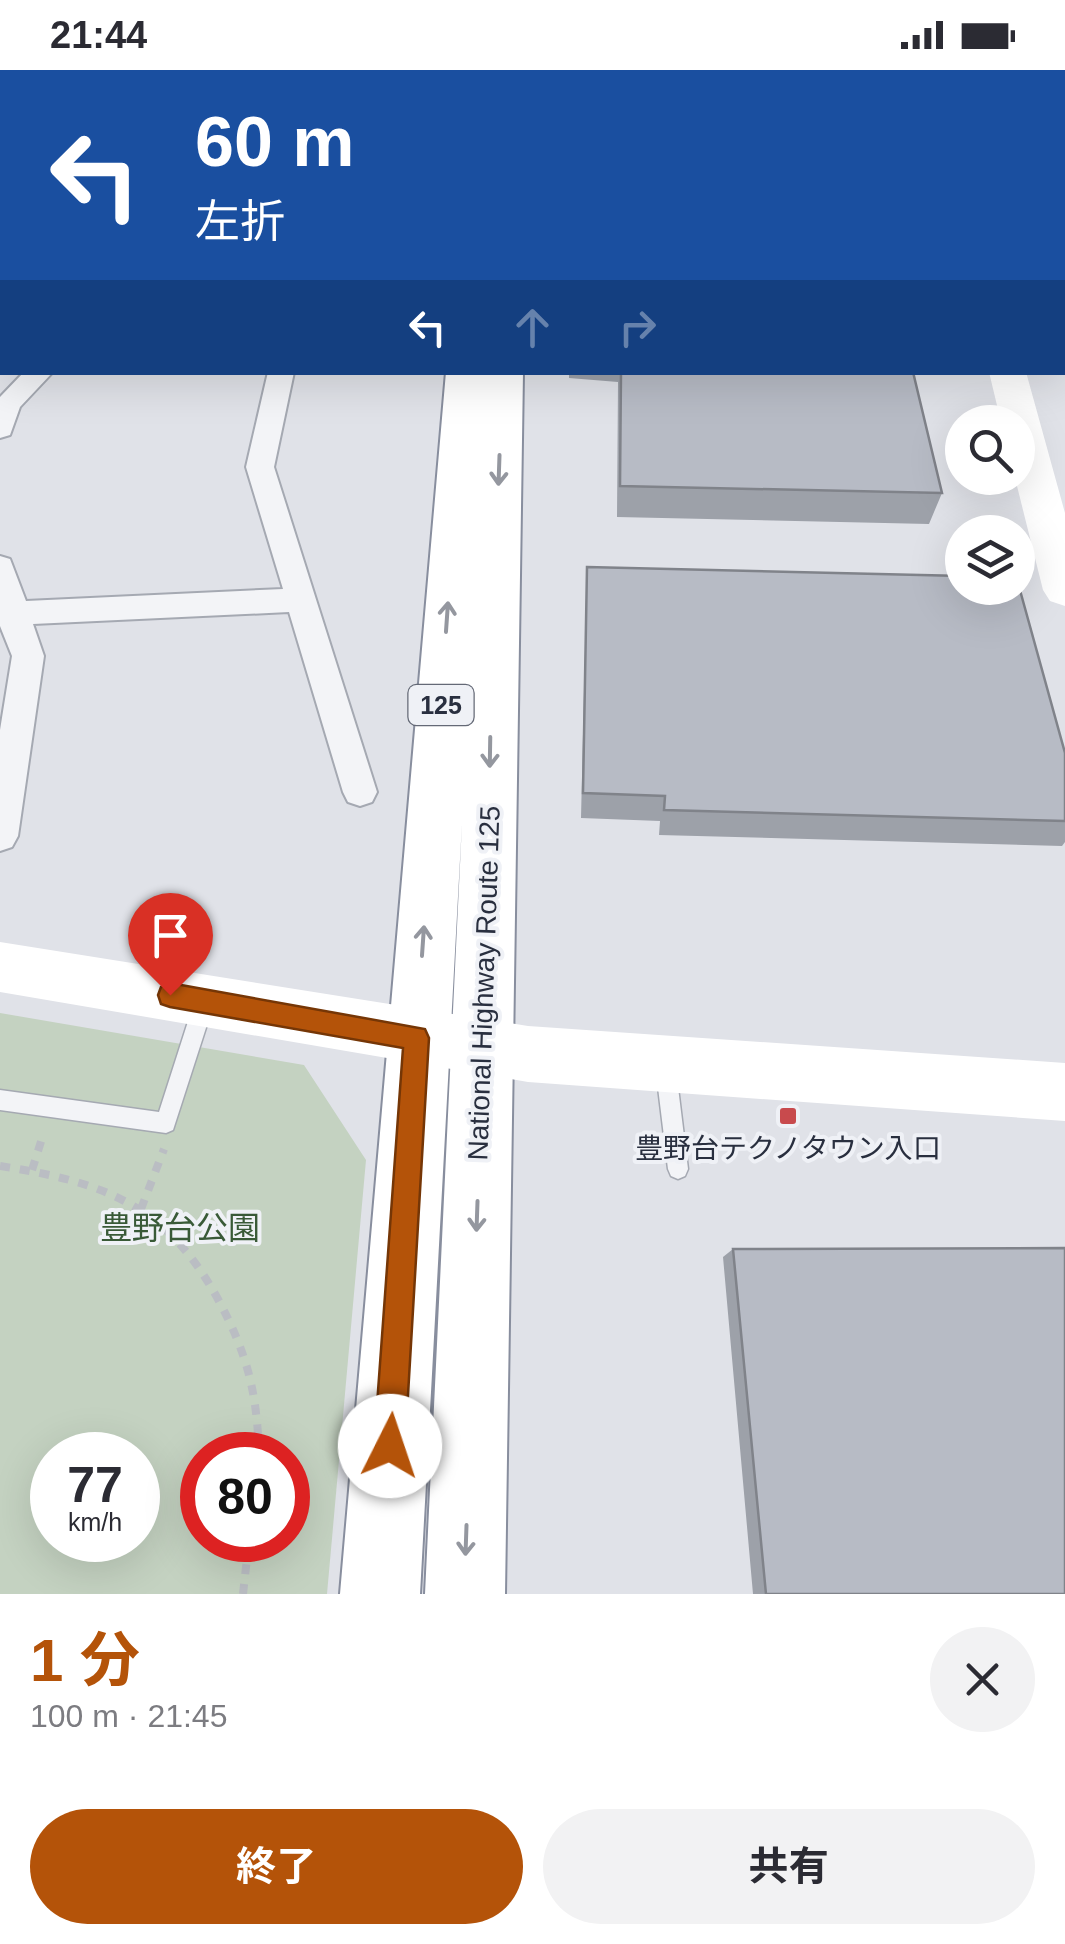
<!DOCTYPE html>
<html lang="ja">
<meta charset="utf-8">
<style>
body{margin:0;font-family:Helvetica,"Noto Sans JP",sans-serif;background:#f2f2f3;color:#2b2b33;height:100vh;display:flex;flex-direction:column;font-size:38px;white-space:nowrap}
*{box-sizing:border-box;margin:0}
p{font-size:32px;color:#7c7c81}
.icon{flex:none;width:55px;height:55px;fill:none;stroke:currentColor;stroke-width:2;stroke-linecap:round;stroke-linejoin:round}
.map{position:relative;height:1524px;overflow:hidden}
.sheet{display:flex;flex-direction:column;background:#fff;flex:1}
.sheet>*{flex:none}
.banner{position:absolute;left:0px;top:0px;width:1065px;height:305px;box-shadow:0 10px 40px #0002;background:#1a4fa0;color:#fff;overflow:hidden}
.buttons{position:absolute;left:945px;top:335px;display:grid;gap:20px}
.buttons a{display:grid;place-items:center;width:90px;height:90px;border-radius:50%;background:#fff;box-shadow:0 10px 40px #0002;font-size:50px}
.speed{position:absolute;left:30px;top:1362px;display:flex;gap:20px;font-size:50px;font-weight:700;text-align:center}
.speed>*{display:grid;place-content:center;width:130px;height:130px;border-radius:50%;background:#fff;box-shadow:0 10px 40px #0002;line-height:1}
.speed small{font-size:25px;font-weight:400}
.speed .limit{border:15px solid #d22;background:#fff;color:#111}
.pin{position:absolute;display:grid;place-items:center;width:85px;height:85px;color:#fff;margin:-102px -42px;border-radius:50% 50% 50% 0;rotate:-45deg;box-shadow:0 0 10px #0007}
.pin .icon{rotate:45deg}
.me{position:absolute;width:110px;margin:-55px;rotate:4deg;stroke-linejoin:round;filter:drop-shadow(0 0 8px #0008)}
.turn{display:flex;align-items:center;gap:35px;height:210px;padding:0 30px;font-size:45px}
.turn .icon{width:130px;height:130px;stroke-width:2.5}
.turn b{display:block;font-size:70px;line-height:85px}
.lanes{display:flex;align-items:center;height:95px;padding:0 30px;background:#0003;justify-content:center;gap:50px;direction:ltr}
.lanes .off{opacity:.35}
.round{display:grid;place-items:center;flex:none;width:105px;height:105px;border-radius:52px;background:#f2f2f3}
.summary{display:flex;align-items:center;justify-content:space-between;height:170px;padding:0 30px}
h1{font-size:60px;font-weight:700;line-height:75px;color:#b45309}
.action{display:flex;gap:20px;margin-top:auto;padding:20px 30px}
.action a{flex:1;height:115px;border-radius:60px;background:#b45309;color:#fff;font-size:40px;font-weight:700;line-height:115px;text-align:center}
.action a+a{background:#f2f2f3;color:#2b2b33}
.status{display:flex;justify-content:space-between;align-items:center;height:70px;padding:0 50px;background:#fff;direction:ltr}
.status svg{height:28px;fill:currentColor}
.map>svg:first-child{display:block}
.green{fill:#c4d2c1;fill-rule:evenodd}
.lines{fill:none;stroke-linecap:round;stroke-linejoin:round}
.lane-casing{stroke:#a5a9b2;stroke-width:3}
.street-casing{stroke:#a5a9b2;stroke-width:4}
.highway-casing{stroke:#888e9e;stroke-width:4}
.path{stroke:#babdc3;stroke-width:8;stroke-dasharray:10 10;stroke-linecap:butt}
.lane{fill:#f3f4f7;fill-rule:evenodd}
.street{fill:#f3f4f7;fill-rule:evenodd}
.secondary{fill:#fff;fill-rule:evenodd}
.highway{fill:#fff;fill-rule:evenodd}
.wall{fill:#9da1a9}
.building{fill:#b7bbc5;stroke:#80838a;stroke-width:2.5}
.oneway{stroke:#94979f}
.route{fill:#b45309;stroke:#753606;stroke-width:2.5}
.poi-dot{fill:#c84a4d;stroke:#eff1f6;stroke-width:4}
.labels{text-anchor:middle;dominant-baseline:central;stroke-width:8;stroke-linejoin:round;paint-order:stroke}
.shield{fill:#eff1f6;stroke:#646976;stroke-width:2.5}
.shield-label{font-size:25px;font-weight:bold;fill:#292f3f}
.street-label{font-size:28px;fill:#292f3f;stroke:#eff1f6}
.poi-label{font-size:28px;fill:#292f3f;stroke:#eff1f6}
.near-park-label{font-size:32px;fill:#395a37;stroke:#eff1f6}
</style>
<div class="status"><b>21:44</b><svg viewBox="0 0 49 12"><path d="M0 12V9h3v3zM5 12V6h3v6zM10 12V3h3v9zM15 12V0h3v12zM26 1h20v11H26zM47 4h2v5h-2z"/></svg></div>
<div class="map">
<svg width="1065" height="1524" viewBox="0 0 1065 1524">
<rect width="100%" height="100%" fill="#e0e2e8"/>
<path class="green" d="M0,943L304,995L366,1090L327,1524H0ZM52,1385H138V1470H52ZM202,1385H288V1470H202Z"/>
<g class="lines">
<defs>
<path id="lane" d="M203,927L210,930L213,936L173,1060L166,1063L0,1040V1020L159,1042L193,936L196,930Z
M666,991L673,994L676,1001L688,1099L685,1106L678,1109L671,1106L668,1099L656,1001L659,994Z"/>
<path id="street" d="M0,116H2V130H0Z
M24,302H53L20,337L10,365L0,368V327Z
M268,302H294L274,397L377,722L372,732L360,736L348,732L343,722L289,542L33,554L44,586L18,766L12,777L0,781V660L12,586L0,556V486L10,489L26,531L283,519L246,397Z"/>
<path id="highway" d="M499,0H529L530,2H499Z
M446,302H523L505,1524H425L462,753L420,1524H340Z"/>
</defs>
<use href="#lane" class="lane-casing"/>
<use href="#street" class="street-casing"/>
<use href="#highway" class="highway-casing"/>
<path class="path" d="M0,1096C104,1112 167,1135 219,1231C248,1286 257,1323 259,1385
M32,1100L44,1062
M141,1139L164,1079
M243,1524L249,1470"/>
<use href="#lane" class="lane"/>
<use href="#street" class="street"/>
<path class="secondary" d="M911,0H939L940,2H912Z
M989,302H1026L1065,443V536L1050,531L1043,520L1015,408L1018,352H1001Z
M0,872L528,956L1065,993V1051L528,1012L0,922Z"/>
<use href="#highway" class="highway"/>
</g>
<path class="wall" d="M1058,0H1065V15L1062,10V2H1059Z
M1062,24H1065V107L1062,113Z
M569,302H913L942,423L929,454L617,447L618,312L569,308Z
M587,497L1065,683V772L1062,776L659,765L660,751L581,748Z
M733,1179L1065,1524H753L723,1187Z"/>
<path class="building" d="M1062,24H1065V90H1062Z
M621,302H913L942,423L620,416Z
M587,497L962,506V518H1018V513L1065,683V751L664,740L665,726L583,723Z
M1065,1178V1524H766L733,1179Z"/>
<defs><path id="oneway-shaft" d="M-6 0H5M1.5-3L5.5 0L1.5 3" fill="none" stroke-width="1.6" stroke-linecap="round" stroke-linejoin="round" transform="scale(2.5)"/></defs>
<g class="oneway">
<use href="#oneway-shaft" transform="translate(499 400) rotate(92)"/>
<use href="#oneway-shaft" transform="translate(447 547) rotate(-86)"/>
<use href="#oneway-shaft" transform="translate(490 682) rotate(91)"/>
<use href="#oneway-shaft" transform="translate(423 871) rotate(-86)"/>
<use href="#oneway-shaft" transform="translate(477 1146) rotate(92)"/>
<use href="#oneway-shaft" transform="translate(466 1470) rotate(92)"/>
</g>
<path class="route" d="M170,913L425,959L429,968L405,1376L400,1387L390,1391L379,1387L374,1376L403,978L170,937L161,934L158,925L161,917Z"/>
<rect class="poi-dot" x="778" y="1036" width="20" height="20" rx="5"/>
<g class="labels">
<rect class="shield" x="408.5" y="615" width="65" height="40" rx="8"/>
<g class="shield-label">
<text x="441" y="635">125</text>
</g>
<g class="street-label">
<text transform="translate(484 913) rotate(-88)">National Highway Route 125</text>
</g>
<g class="poi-label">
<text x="788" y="1078">豊野台テクノタウン入口</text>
</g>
<g class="near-park-label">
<text x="180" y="1158">豊野台公園</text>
</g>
</g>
</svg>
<div class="buttons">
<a><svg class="icon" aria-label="search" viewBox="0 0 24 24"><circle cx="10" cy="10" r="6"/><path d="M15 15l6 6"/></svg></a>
<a><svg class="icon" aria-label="layers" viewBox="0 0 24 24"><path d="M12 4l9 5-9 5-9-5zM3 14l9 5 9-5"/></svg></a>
</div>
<div class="speed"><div>77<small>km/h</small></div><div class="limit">80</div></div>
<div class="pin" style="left:170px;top:925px;background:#d93025"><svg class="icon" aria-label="arrive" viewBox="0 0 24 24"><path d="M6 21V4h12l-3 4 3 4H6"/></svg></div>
<svg class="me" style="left:390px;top:1376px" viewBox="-20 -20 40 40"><circle r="19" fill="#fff"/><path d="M0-13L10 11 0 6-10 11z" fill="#b45309"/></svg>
<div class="banner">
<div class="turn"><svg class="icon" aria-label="left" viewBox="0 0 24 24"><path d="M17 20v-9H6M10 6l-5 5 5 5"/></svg><div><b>60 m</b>左折</div></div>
<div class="lanes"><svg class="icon" aria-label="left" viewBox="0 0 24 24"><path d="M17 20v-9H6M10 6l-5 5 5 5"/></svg><svg class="icon off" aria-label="ahead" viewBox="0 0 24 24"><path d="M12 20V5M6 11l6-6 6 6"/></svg><svg class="icon off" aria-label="right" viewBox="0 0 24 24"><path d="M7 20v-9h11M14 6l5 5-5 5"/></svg></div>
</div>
</div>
<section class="sheet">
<div class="summary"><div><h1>1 分</h1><p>100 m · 21:45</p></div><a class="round"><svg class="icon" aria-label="close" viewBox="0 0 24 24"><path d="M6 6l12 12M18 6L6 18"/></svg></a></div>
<div class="action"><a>終了</a><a>共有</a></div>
</section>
